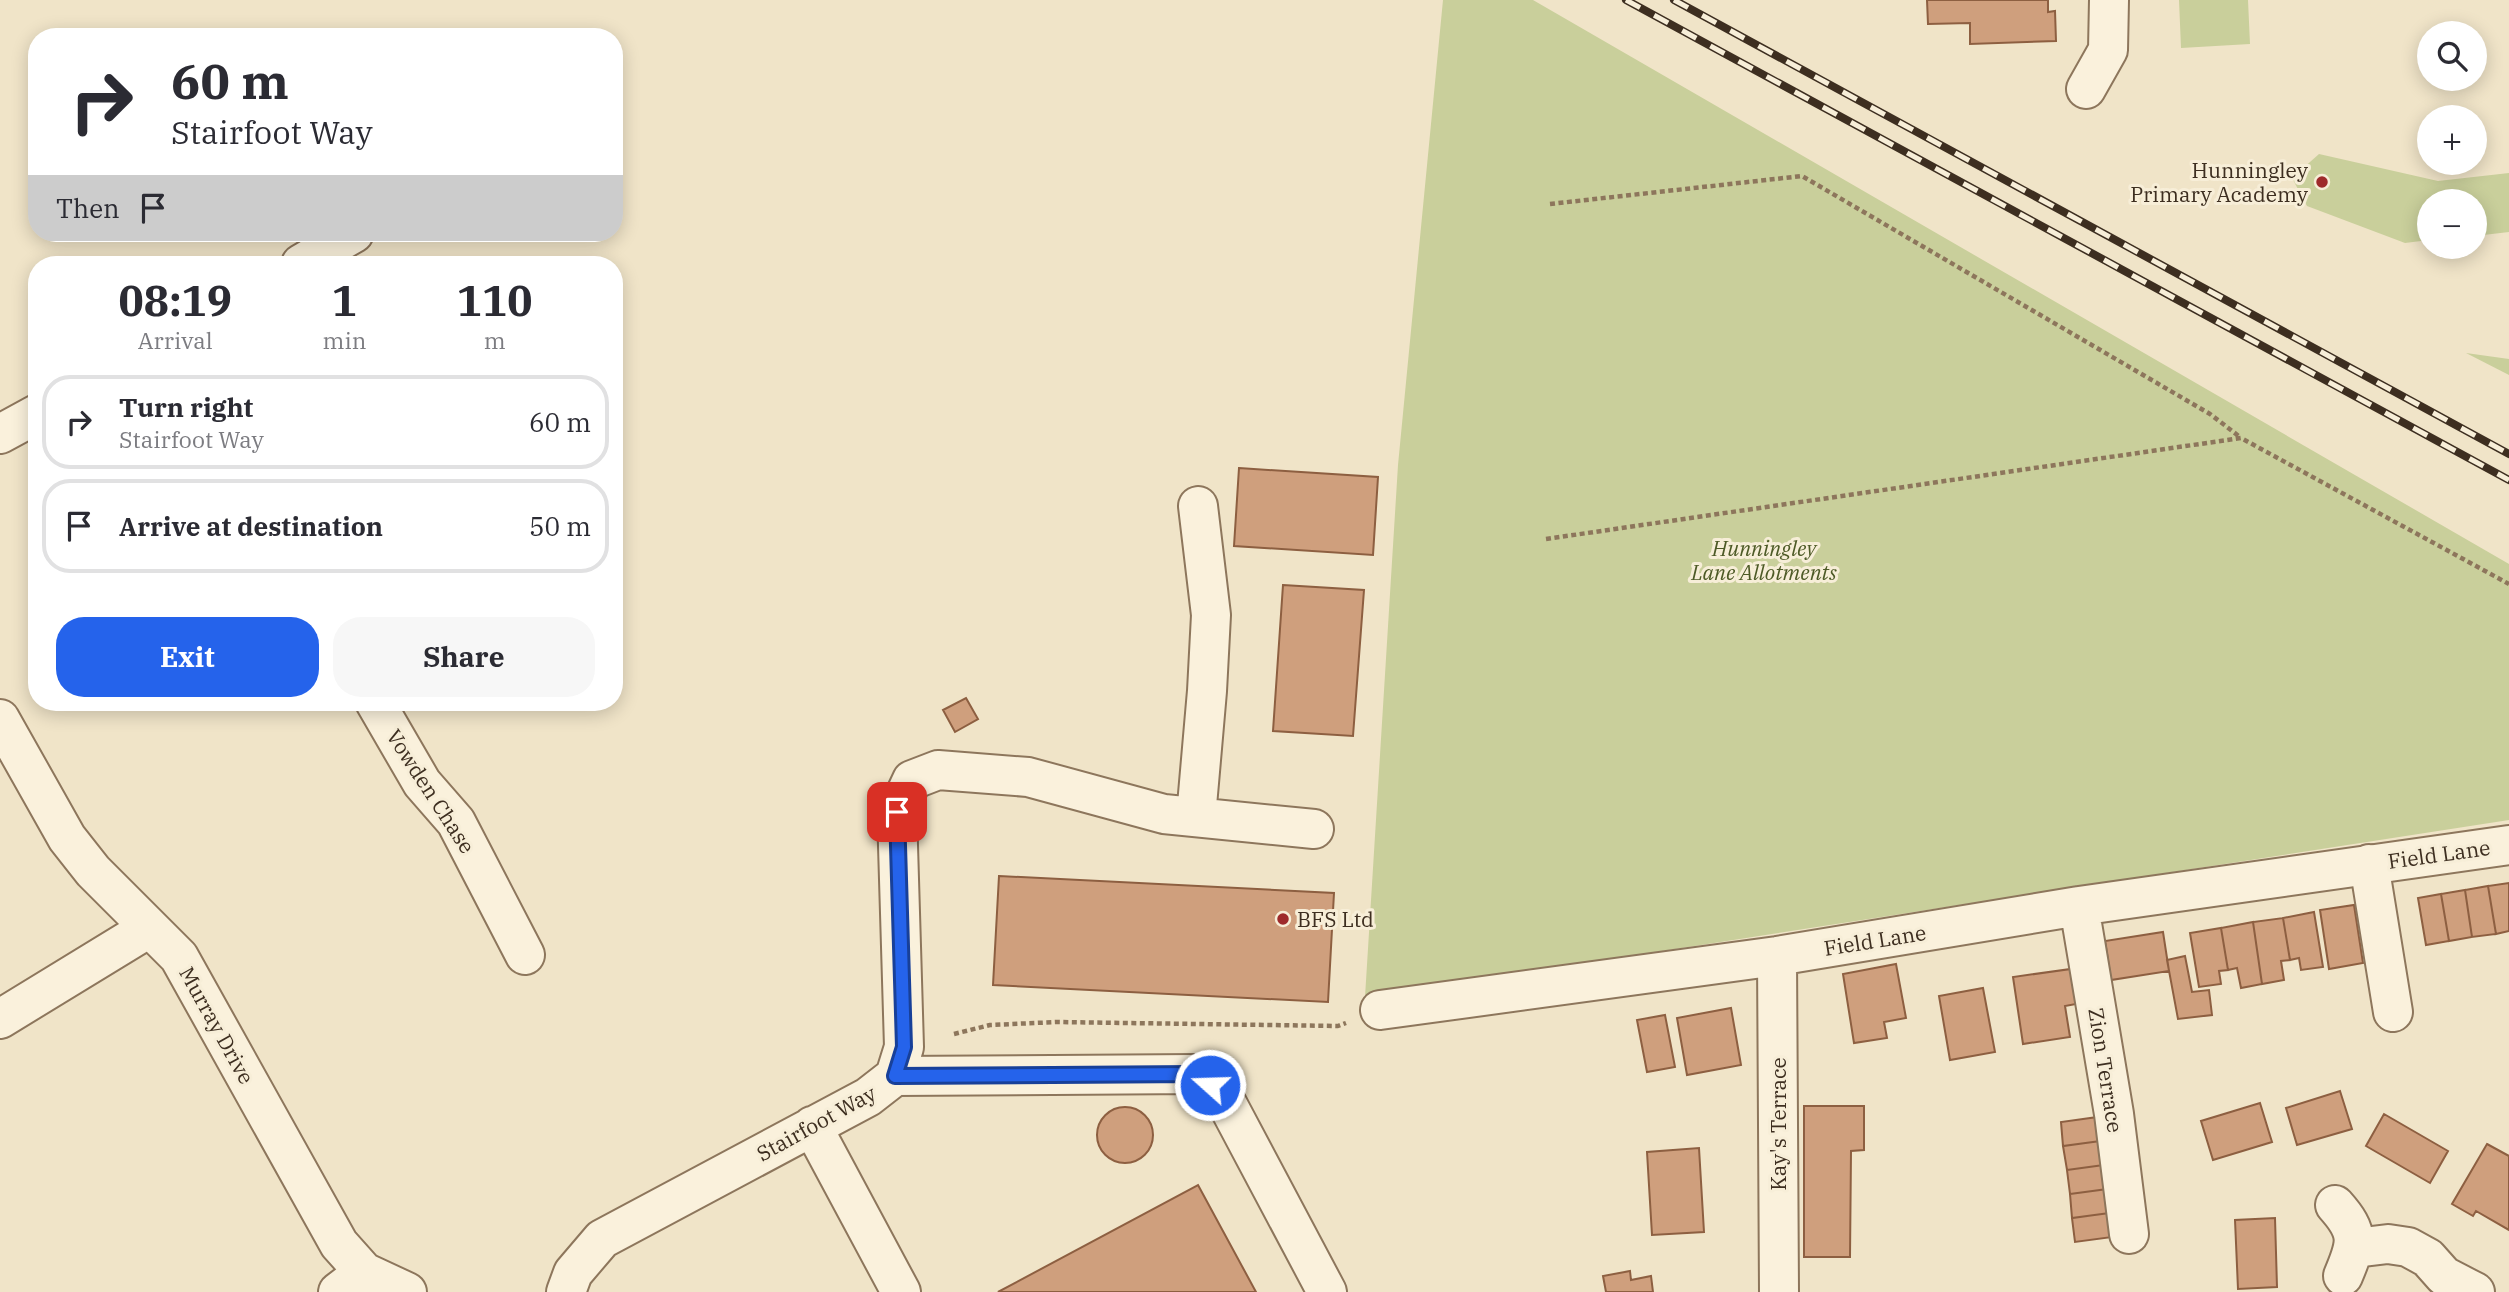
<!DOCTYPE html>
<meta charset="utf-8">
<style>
body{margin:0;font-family:"IBM Plex Serif",serif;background:#f7f7f7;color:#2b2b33;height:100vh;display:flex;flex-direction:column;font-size:26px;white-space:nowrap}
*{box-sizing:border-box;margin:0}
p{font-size:23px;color:#7c7c81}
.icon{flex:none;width:38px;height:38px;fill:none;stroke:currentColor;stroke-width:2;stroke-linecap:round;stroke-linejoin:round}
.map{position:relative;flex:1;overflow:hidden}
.drawer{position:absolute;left:28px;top:256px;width:595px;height:455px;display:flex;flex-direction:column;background:#fff;border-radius:28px;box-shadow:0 4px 18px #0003}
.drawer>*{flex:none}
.top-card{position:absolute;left:28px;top:28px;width:595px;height:214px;border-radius:28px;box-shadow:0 4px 18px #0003;background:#fff;color:#2b2b33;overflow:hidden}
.fabs{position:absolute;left:2417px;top:21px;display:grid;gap:14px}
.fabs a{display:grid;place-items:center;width:70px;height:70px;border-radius:50%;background:#fff;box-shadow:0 4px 18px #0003;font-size:35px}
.pin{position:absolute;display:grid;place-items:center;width:60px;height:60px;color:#fff;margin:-30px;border-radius:14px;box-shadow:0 4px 10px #0006}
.me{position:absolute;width:77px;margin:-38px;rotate:290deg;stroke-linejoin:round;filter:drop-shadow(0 0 5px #0008)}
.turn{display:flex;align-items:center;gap:24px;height:147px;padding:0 28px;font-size:32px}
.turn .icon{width:91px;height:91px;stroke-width:2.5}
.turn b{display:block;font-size:49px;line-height:60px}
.then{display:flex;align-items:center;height:66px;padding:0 28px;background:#0003;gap:14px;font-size:26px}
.eta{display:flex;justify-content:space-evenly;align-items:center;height:119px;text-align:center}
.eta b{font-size:42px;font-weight:700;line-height:49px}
.button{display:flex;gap:14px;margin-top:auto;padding:14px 28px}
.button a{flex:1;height:80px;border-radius:28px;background:#2563eb;color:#fff;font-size:28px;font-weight:700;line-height:80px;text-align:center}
.button a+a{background:#f7f7f7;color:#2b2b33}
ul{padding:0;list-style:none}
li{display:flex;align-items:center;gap:21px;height:94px;margin:0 14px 10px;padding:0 14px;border:4px solid #e1e1e2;border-radius:28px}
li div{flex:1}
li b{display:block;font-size:26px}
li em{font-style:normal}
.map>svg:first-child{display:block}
.green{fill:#c9cf9b}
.building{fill:#cf9f7d;stroke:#8d5f41;stroke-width:2}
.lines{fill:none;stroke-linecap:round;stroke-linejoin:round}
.minor-casing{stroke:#8d765c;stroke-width:42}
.path{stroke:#8d765c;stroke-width:4.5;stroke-dasharray:5 3.5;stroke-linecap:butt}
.minor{stroke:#faf1dc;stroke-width:38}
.rail-casing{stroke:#3d2e20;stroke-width:8}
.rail{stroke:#f7eed8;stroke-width:5;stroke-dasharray:16;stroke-linecap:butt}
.route-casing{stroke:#184099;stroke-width:18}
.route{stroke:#2563eb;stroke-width:12}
.poi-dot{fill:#9e2a2b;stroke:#f7eed8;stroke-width:2.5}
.labels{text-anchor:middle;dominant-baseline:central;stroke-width:6;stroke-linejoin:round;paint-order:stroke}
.poi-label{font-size:21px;fill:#3d2e20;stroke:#f7eed8;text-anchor:end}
.park-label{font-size:21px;font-style:italic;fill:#4d5a26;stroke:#f7eed8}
.street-label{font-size:21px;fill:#3d2e20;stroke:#f7eed8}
</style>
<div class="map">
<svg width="2509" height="1292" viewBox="0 0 2509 1292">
<rect width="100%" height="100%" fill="#f0e4c8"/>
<path class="green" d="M1443,0H1533L2509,564V820L1365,997L1398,465Z
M2179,0H2248L2250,44L2181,48Z
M2319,154L2438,181L2509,173V232L2475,236L2474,201H2429V240L2405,243L2307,206L2292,178Z
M2466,353L2509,359V375Z"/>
<path class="building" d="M1927,0H2048V12L2055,11L2056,41L1970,44V23L1928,24Z
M1239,468L1378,477L1373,555L1234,546Z
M1283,585L1364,590L1353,736L1273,731Z
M966,698L978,719L955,732L943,710Z
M999,876L1334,893L1328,1002L993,985Z
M2509,883V931L2496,934L2488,886Z
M2488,886L2496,934L2472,937L2465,890Z
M2465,890L2472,937L2449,941L2441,894Z
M2441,894L2449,941L2426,945L2418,898Z
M2354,905L2363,963L2329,969L2320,910Z
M2314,912L2323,967L2301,970L2299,958L2290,960L2283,918Z
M2283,918L2290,960L2281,961L2284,980L2262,984L2253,922Z
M2253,922L2262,984L2241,988L2237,968L2228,970L2221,928Z
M2221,928L2228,970L2219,971L2221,984L2199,987L2190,933Z
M2163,932L2169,971L2111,980L2105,941Z
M2185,956L2192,992L2209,990L2212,1015L2178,1019L2167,960Z
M1896,964L1906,1018L1884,1022L1887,1038L1854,1043L1843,974Z
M2071,969L2076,1004L2065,1006L2070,1037L2023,1044L2013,977Z
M1983,988L1995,1052L1950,1060L1939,996Z
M1731,1008L1741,1065L1687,1075L1677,1018Z
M1665,1015L1675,1067L1647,1072L1637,1020Z
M2340,1091L2352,1129L2297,1145L2286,1108Z
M2260,1103L2272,1142L2213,1160L2201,1121Z
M1804,1106H1864V1150L1851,1151L1850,1257H1804Z
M1097 1135a28 28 0 1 1 56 0a28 28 0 1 1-56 0Z
M2384,1114L2448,1151L2430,1183L2366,1146Z
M2105,1116L2108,1140L2063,1146L2061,1122Z
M2108,1140L2111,1164L2067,1170L2063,1146Z
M2487,1144L2509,1156V1230L2476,1211L2473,1216L2452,1204Z
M1699,1148L1704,1232L1652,1235L1647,1152Z
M2111,1164L2115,1188L2070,1194L2067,1170Z
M1198,1185L1256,1292H998Z
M2115,1188L2117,1212L2072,1218L2070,1194Z
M2117,1212L2120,1236L2075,1242L2072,1218Z
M2275,1218L2277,1287L2238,1289L2235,1220Z
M1630,1271L1631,1280L1651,1276L1653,1292H1606L1603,1276Z"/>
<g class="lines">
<defs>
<path id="minor" d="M2086,89L2108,50L2109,0
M301,264L354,233
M0,434L37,414
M375,702L422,783L456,822L525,955
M0,719L67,838L93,871L179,957L339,1244L364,1272L407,1292
M1196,817L1207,691L1211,615L1198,506
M2369,864L2393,1012
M2079,906L2114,1114L2129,1234
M1777,956L1779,1292
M1380,1010L1777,956L2079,906L2509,845
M0,1019L149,928
M895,1076L1197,1074L1223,1096L1327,1292
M812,1126L901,1292
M2335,1205C2360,1233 2357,1243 2343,1276
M2355,1248L2388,1244L2408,1247L2428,1258L2444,1276L2475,1292
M338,1292L364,1272
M566,1292L573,1273L602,1239L868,1097L895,1076L904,1047L897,812L912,780L938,770L1028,777L1164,814L1314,829"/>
</defs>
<use href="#minor" class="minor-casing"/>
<path class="path" d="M1550,204L1802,176L2210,414L2240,437
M1546,539L2241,438L2509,584
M954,1034L990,1025L1057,1022L1338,1026L1346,1023"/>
<use href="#minor" class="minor"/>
<defs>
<path id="rail" d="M1626,0L2509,480
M1674,0L2509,454"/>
</defs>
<use href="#rail" class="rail-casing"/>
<use href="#rail" class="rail"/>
</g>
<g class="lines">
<defs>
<path id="route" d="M897,812L904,1047L895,1076L1197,1074L1210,1085"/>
</defs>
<use href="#route" class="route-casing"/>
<use href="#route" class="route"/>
</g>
<g class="poi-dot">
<circle cx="2322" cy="182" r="7"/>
<circle cx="1283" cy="919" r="7"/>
</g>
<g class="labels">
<g class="poi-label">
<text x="2308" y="170">Hunningley<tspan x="2308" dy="24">Primary Academy</tspan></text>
<text x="1297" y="919" text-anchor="start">BFS Ltd</text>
</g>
<g class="park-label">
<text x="1764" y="548">Hunningley<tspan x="1764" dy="24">Lane Allotments</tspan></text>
</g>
<g class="street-label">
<text transform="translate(431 791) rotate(57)">Vowden Chase</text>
<text transform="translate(2439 854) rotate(-8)">Field Lane</text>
<text transform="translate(1875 940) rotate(-9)">Field Lane</text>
<text transform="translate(217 1025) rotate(61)">Murray Drive</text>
<text transform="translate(2106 1070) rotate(81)">Zion Terrace</text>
<text transform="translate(816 1123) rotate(-29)">Stairfoot Way</text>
<text transform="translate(1778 1124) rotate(-90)">Kay's Terrace</text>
</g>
</g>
</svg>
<div class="fabs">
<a><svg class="icon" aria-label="search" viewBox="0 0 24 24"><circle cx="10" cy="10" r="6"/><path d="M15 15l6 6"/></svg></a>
<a>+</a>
<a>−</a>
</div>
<div class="pin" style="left:897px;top:812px;background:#d93025"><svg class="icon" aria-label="arrive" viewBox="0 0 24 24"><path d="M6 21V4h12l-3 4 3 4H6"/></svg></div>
<svg class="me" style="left:1210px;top:1085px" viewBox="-20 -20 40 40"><circle r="17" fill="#2563eb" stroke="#fff" stroke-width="3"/><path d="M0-11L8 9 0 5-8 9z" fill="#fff"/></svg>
<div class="top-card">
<div class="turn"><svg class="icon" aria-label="right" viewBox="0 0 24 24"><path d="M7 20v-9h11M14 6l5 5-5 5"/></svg><div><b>60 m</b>Stairfoot Way</div></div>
<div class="then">Then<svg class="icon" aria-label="arrive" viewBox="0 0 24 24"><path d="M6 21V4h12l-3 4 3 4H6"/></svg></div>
</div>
<section class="drawer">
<div class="eta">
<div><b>08:19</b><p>Arrival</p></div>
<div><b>1</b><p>min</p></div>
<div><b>110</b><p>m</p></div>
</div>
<ul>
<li><svg class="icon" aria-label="right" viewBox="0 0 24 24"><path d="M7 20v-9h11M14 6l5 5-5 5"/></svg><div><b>Turn right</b><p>Stairfoot Way</p></div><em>60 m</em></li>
<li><svg class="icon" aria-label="arrive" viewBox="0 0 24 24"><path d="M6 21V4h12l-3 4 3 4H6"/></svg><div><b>Arrive at destination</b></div><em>50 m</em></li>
</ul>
<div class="button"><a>Exit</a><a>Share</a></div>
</section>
</div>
